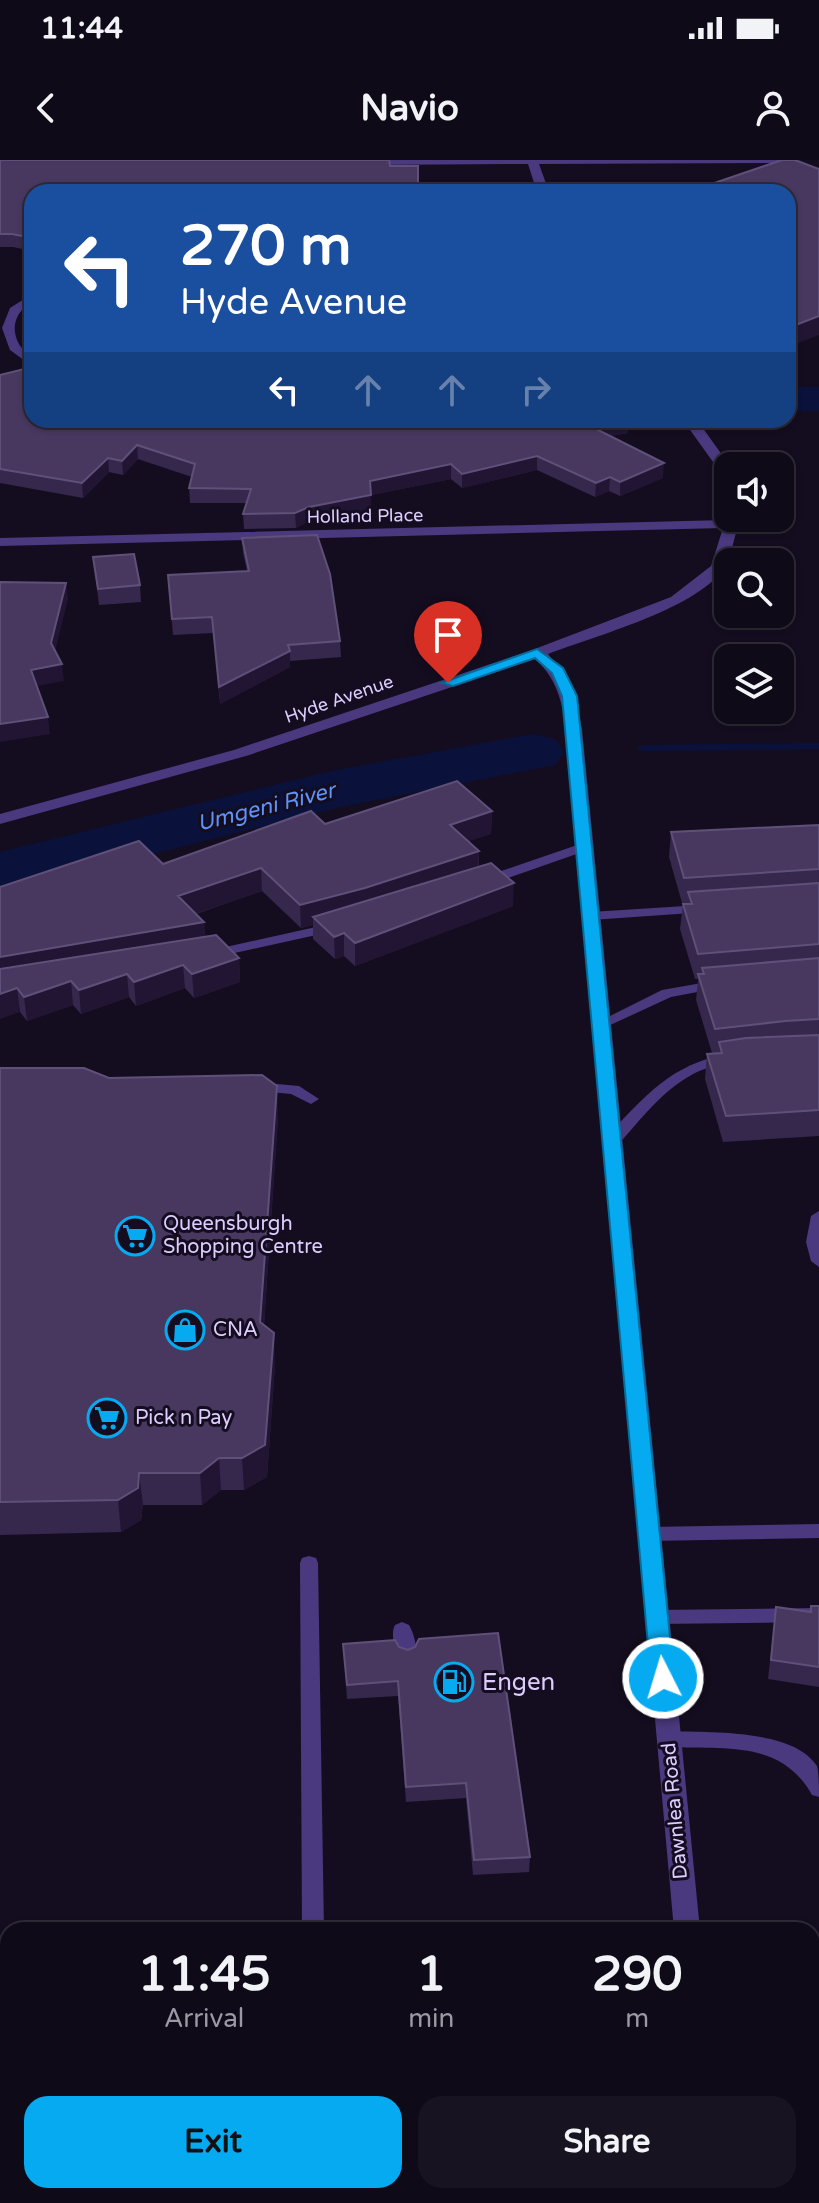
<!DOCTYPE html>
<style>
body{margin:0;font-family:"Varela Round",sans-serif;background:#181321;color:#f1f3f6;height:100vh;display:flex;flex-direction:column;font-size:30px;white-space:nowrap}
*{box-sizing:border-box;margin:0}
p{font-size:26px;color:#9b9aa2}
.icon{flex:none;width:44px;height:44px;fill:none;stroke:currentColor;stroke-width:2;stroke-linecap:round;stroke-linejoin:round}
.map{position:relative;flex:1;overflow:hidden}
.sheet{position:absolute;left:0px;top:1762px;width:820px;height:282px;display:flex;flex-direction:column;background:#0f0a18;border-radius:24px 24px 0 0;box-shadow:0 2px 6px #0004,0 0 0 2px #2f2b37}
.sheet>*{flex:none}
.top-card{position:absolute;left:24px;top:24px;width:772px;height:244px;border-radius:24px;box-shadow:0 2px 6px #0004,0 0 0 2px #2f2b37;background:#1a4fa0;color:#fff;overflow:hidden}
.fabs{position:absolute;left:714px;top:292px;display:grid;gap:16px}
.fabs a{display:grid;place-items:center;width:80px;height:80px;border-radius:16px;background:#0f0a18;box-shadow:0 2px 6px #0004,0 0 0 2px #2f2b37;font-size:40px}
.pin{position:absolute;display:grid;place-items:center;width:68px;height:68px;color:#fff;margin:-82px -34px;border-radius:50% 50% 50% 0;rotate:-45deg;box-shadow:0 0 8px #0007}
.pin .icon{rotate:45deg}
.me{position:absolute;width:88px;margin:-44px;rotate:355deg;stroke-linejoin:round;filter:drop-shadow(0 0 6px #0008)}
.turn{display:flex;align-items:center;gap:28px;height:168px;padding:0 24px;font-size:36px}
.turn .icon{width:104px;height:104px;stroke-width:2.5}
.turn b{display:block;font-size:56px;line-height:68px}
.lanes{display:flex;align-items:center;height:76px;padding:0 24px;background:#0003;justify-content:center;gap:40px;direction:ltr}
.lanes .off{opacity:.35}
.eta{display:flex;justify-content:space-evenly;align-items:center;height:136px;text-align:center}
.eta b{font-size:48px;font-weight:700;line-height:56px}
.action{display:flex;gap:16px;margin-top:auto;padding:16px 24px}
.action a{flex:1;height:92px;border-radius:24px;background:#06aaf1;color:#111;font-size:32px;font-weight:700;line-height:92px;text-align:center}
.action a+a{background:#181321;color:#f1f3f6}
.status{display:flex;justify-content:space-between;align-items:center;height:56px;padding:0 40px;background:#0f0a18;direction:ltr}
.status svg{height:22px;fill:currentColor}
header{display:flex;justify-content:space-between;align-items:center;height:104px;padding:0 24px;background:#0f0a18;font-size:36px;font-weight:700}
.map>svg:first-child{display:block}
.water{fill:#0a123c}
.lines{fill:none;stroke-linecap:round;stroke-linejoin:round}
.stream{fill:#0a123c;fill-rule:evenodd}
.river{fill:#0a123c;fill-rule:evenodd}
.lane{fill:#4a397e;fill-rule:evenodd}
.street{fill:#4a397e;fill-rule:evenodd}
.secondary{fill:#8867fb;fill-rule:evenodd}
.rail-casing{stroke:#06aaf1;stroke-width:11}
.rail{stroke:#140d20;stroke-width:8;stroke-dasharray:23;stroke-linecap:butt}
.wall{fill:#36274d}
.shaded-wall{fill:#211533}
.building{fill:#483860;stroke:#5f5079;stroke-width:2}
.route{fill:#06aaf1;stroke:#046e9d;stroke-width:2}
.labels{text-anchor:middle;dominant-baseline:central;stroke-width:6;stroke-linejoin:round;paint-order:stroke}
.far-street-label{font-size:18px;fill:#ddcdfe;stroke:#140d20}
.poi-label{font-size:20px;fill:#ddcdfe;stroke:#140d20;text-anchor:start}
.street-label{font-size:20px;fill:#ddcdfe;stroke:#140d20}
.water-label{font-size:22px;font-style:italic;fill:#5e93fb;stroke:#140d20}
.near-poi-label{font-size:24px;fill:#ddcdfe;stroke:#140d20;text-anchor:start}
</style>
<div class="status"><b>11:44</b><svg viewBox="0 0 49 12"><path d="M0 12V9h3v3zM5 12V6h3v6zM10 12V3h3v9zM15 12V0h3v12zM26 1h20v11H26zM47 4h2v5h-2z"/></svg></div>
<header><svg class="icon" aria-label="back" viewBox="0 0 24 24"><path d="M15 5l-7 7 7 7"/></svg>Navio<svg class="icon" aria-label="person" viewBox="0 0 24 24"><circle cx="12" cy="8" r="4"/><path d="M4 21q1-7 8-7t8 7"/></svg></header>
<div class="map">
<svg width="819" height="2043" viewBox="0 0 819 2043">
<rect width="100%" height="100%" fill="#140d20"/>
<path class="water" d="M788,227H819V251L788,250Z"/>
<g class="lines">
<path class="stream" d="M819,583V589L642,591L637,588L642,585Z"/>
<path class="river" d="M533,574L555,579L564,592L555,605L340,647L0,732V692L332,611Z"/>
<path class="lane" d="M583,683L590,687L588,690L491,724L486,725L479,721L481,718Z
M701,745L706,746L708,749L706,752L591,760L584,756L591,752Z
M334,763L339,764L341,767L339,770L212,798L205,794L212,790Z
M719,820L724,821L726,824L724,827L671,837L606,867L601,869L594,864L662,830Z
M728,894L736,899L733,902C721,905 708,907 697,912C664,928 641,959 618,985H606L604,981L606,977C645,937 670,904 728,894Z
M255,922L299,926L319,939L311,944L291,934L250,930L247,927Z
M819,1051V1107L811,1101L806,1082L811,1056Z
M819,1364V1378L649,1381L642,1379L640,1374L642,1369L649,1367Z
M309,1396L316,1398L318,1403L324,1770H302L300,1403L302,1398Z
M819,1448V1462L657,1464L650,1462L647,1457L650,1452L657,1450Z
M402,1462L409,1465C414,1474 419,1490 414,1499L407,1502L400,1499C395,1490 390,1474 395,1465Z
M668,1571C707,1573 793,1568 817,1606C819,1614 819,1628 819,1637L812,1635C781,1579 724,1590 668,1587L661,1585L658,1579L661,1573Z"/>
<path class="street" d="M360,0H788L783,3L539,4L549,32H537L528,4L364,5Z
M32,134V143C8,154 10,184 32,197V206L10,190L2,168L10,148Z
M683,260H697L730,306L728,317L723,316Z
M728,355V358H740L739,364C733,378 732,399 722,411C692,450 595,476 548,494L570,522L582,569L700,1770H674L567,582C564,550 560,521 535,499L246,596L0,664V654L234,590L532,490L671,437L711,406L723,368L0,386V378L725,360Z"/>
<path class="secondary" d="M0,1778H8V1802H0Z
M8,1849V1873L0,1874V1850Z
M812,1878L819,1881V1907L812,1904Z"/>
<defs>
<path id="rail" d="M0,2033L8,2032
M475,2036L522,2043"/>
</defs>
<use href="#rail" class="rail-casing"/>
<use href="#rail" class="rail"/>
</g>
<path class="wall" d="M0,0L32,32V91L13,87H0Z
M0,215L32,260L628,273L610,276L663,318L620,336L609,331L595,337L537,310L462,328L451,319L371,335V350L309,361L296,368L244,369L243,354L247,343H190L189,328L192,317L138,299L123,315L109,312L83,338L0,323Z
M242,378L340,481L341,497L290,501V507L220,544L213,473L173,475L168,415L247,411L243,393Z
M93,397L140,425L141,442L99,445Z
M492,651L491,674L468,681L479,691V707L513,746L355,806L344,796L335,799L313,779V765L301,768L262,731L196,754L204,762L205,776L239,798L240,822L194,838L185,828L136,846L129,837L81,854L73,845L27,861L20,852L0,727L163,704L325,664Z
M819,665V976L723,982L705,919L707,894L712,893L696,840L698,819H695L680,769L683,744H687L688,743H682L669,697L671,672Z
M0,908L109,918L278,957L264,1165L275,1205L267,1317L244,1330H221L202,1345H143L141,1360L121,1372L0,1375Z
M811,1446H819V1527L768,1519L776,1447L810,1452Z
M395,1480L530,1697L529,1712L473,1715L466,1638L406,1642L398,1536L347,1539L344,1499L343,1484Z"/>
<path class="shaded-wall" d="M819,156V175L788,187V168Z
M622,260H629L628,273L589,280L590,266Z
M137,285L138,299L123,315L122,301Z
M537,296V310L462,328V314Z
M108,298L109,312L83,338L82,323Z
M664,303L663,318L620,336V322Z
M451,304V319L371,335L370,321Z
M610,317L609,331L595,337L596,323Z
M371,335V350L309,361L296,368L295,353L309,347Z
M66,423L68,439L53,500L51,483Z
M290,491V507L220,544L219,527Z
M62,504L64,521L32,527L31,510Z
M48,557L50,574L0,582V564Z
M492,651L491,674L450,688V665Z
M479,691L478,714L313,757V765L301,768L300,745Z
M261,708L262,731L180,759L178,736Z
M514,723L513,746L355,806V783Z
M204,762L206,786L0,821V797Z
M344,773V796L335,799L334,777Z
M239,798L240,822L194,838L192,814Z
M183,805L185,828L136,846L134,822Z
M127,814L129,837L81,854L79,830Z
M71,821L73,845L27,861L24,837Z
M17,828L20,852L0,859V834Z
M277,926L278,957L262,1194L260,1162Z
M274,1173L275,1205L267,1317L244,1330L242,1298Z
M219,1298L221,1330L202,1345L200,1313Z
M139,1313L143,1345L141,1360L121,1372L118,1340Z"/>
<path class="building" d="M0,0H389L390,6H418V26H474V32H32V78L12,74H0Z
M782,0H795L819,9V156L788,168V32H688Z
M28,208L32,211V260H622L590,266L664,303L620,322L610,317L596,323L537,296L462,314L451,304L370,321L371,335L309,347L295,353L243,354L251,329L189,328L195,304L137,285L122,301L108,298L82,323L0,309V215Z
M317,375L330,414L340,481L288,485L290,491L219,527L212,457L172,459L168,415L249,411L242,378Z
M134,394L140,425L98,429L93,397Z
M0,422L66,423L51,483L62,504L31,510L48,557L0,564Z
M457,621L492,651L450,665L479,691L365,728L300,745L261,708L178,736L204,762L0,797V727L139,681L163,704L311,651L325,664Z
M819,665V709L684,718L671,672Z
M491,703L514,723L355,783L344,773L334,777L313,757Z
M819,723V784L698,794L683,744H692L688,732Z
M216,775L239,798L192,814L183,805L134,822L127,814L79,830L71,821L24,837L17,828L0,834V809Z
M819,798V859L785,861L715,869L698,814H704L702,808Z
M819,875V950L726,956L707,894L722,893L719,882L746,878Z
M0,908H84L109,918L262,915L277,926L260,1162L274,1173L265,1285L242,1298H219L200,1313H139L138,1328L118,1340L0,1342Z
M811,1446H819V1507L771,1500L776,1447L811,1452Z
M498,1473L530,1697L474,1700L466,1623L406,1627L398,1521L347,1525L343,1484L395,1480L399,1487L408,1490L415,1487L419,1479Z"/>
<path class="route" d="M537,489L563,508L577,536L674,1518L670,1524H655L651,1518L562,536L552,513L535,498L453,526L441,523Z"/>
<defs>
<symbol id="supermarket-ring" viewBox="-11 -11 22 22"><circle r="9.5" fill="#140d20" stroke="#06aaf1" stroke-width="1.5"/><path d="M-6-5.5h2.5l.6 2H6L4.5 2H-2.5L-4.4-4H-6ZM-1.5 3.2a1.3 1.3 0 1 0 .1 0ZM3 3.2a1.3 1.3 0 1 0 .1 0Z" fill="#06aaf1"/></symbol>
<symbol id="shop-ring" viewBox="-11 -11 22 22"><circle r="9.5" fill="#140d20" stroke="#06aaf1" stroke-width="1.5"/><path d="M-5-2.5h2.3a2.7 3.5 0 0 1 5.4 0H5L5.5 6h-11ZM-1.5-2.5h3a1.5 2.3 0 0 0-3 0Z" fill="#06aaf1"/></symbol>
<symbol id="fuel-ring" viewBox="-11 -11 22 22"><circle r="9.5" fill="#140d20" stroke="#06aaf1" stroke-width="1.5"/><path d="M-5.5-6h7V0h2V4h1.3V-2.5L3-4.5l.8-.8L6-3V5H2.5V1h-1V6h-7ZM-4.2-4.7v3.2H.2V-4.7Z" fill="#06aaf1"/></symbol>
</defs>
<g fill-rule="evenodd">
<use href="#supermarket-ring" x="113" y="1054" width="44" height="44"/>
<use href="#shop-ring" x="163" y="1148" width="44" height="44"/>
<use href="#supermarket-ring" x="85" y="1236" width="44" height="44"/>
<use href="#fuel-ring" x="432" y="1500" width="44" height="44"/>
</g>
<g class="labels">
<g class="far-street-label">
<text transform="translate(365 356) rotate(-1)">Holland Place</text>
<text transform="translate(339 539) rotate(-19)">Hyde Avenue</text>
</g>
<g class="poi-label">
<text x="163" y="1064">Queensburgh<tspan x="163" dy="23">Shopping Centre</tspan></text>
<text x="213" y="1170">CNA</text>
<text x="135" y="1258">Pick n Pay</text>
</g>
<g class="street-label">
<text transform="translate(675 1651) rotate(-95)">Dawnlea Road</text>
</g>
<g class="water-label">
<text transform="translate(266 647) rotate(-14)">Umgeni River</text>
</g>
<g class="near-poi-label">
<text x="482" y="1522">Engen</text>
</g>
</g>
</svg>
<div class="fabs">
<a><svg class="icon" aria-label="sound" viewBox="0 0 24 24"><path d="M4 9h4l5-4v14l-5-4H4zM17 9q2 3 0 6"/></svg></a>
<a><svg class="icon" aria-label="search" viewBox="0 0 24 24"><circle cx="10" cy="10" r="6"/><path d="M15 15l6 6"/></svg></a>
<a><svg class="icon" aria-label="layers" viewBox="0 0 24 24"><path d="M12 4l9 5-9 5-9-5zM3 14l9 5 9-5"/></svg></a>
</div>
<div class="pin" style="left:448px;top:523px;background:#d93025"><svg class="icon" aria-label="arrive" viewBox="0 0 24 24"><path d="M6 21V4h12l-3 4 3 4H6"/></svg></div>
<svg class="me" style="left:663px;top:1518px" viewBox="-20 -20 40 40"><circle r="17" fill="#06aaf1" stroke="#fff" stroke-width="3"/><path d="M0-11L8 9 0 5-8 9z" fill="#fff"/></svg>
<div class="top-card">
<div class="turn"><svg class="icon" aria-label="left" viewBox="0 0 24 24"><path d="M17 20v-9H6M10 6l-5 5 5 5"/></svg><div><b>270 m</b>Hyde Avenue</div></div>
<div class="lanes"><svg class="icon" aria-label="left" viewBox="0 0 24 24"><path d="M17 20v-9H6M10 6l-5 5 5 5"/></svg><svg class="icon off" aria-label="ahead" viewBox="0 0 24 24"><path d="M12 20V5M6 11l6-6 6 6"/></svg><svg class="icon off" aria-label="ahead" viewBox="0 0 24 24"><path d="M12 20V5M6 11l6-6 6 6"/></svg><svg class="icon off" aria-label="right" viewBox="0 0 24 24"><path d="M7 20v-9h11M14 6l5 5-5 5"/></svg></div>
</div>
<section class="sheet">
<div class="eta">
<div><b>11:45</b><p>Arrival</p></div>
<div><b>1</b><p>min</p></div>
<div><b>290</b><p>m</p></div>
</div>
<div class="action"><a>Exit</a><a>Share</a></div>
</section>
</div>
